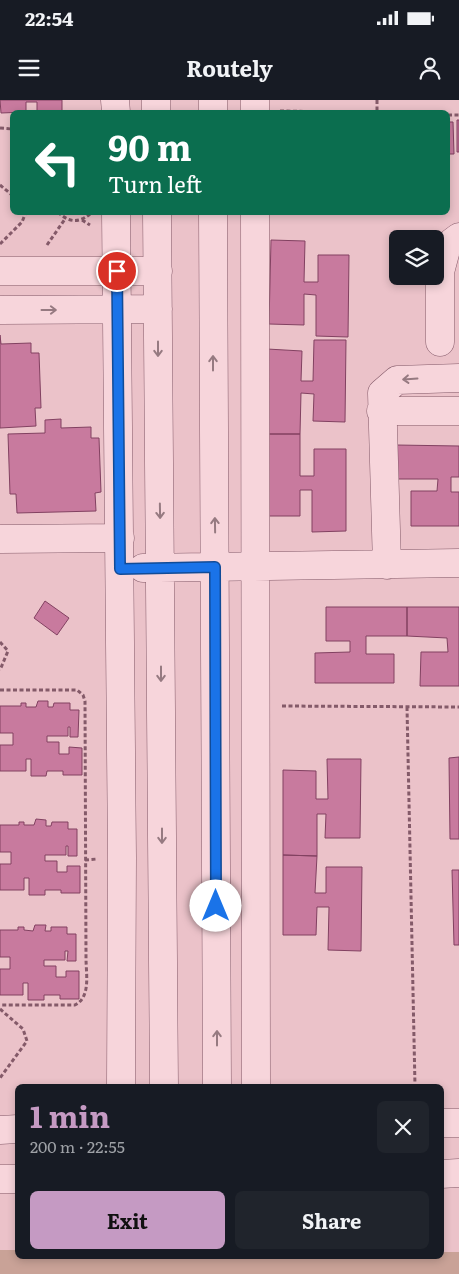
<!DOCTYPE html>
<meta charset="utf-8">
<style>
body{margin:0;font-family:Literata,serif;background:#20242c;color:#f1f3f6;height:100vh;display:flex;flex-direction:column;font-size:19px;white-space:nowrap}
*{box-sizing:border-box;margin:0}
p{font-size:16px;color:#9ea1a6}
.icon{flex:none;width:28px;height:28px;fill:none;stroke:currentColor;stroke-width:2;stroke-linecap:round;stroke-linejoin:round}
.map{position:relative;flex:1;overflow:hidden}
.drawer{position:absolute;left:15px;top:984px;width:429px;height:175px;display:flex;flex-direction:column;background:#171b24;border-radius:8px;box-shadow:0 2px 8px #0003}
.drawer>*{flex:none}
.hud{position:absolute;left:10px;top:10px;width:440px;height:105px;border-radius:8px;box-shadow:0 2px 8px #0003;background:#0b6e4f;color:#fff;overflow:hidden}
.tools{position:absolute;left:389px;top:130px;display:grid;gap:10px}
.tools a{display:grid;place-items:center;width:55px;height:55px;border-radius:8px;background:#171b24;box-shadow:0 2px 8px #0003;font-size:25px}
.pin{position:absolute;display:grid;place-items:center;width:42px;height:42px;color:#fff;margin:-21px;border:2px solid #fff;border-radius:50%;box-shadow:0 1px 5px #0007}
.me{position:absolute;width:55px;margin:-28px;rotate:0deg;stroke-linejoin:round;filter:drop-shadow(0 0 4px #0008)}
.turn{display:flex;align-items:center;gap:18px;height:105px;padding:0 15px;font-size:22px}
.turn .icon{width:65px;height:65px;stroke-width:2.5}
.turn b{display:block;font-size:35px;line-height:42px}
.round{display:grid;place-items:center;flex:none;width:52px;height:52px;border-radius:8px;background:#20242c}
.headline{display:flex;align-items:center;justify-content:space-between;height:85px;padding:0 15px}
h1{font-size:30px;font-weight:700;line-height:38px;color:#c59ac3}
.cta{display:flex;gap:10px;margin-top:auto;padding:10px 15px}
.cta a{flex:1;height:58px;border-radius:8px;background:#c59ac3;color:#111;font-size:20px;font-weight:700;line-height:58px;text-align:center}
.cta a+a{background:#20242c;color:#f1f3f6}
.status{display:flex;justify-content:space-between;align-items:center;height:35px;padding:0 25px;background:#171b24;direction:ltr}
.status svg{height:14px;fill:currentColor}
header{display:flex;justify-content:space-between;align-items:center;height:65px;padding:0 15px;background:#171b24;font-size:22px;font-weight:700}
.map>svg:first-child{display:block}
.green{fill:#c9a297}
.building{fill:#c87a9e;stroke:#824161}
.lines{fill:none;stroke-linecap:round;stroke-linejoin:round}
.minor-casing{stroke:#845a69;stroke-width:29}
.path{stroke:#845a69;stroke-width:3;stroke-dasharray:4 2.5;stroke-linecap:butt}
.minor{stroke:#f7d5db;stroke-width:28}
.oneway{stroke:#967a81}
.route-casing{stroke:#114b97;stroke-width:12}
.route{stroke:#1a73e8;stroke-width:9}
</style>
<div class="status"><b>22:54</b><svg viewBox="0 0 49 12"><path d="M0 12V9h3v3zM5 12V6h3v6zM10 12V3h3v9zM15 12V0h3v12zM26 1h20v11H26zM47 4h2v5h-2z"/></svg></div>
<header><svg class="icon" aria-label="menu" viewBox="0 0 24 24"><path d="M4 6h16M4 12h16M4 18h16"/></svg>Routely<svg class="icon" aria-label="person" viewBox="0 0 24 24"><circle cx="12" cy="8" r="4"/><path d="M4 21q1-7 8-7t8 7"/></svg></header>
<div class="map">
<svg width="459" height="1174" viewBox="0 0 459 1174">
<rect width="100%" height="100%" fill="#ebc2c9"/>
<path class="green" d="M0,1150H17L18,1156H441V1152H459V1174H0Z"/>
<path class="building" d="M0,0H62V12H37V2H26V12L1,13Z
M457,20H459V52H457Z
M448,22H453L454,54H448Z
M271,140L305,141L304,182H318V155H349L348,237L316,236V195L304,194V225L269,224Z
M0,235L1,244L31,243V253H39L41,308H35L36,326L0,328Z
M314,240H346L345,322L313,321L314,294L301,293L300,334H265L267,249L302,251L301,281H313Z
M61,319V328L91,327V338H99L101,392L95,393L96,411L17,413L16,394H10L8,334L45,333V320Z
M265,334H300V376H314V349H346V431L312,432V390H300V416H265Z
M396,345L459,346V377H451V392H459V426H411V391H437L438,379H396Z
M45,501L69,518L57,535L34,518Z
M326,507H407V536H366V554H394V583H315V553L350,552V541H326Z
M407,507H459V586H420L421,552H448L447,538L407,536Z
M38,601H48V607H53L54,603H70V610H79L78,637H70V627H68V636H47V642H59V654H69V647L82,648V675H63V671H47L46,676H31V659H26V671H0V645H13V633H0V606H21V603H26V607H36Z
M459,657V739H450L449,658Z
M327,659H361L360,738H325L326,714H317V756L283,755V670L316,671V699H328Z
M36,719L46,720V726H51L52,722H68V729H77V756H68V746H66V755H45V761H57V772H67V766H80V793H61V790H45V795H29V778H24V790H0V764H11V752H0V725H19V722H24V725H34Z
M283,755L317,756L315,793H326V767H362L361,851L328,850L329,807H317L316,835H283Z
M452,770H459V845H454Z
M35,825H46L45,831H51V827H67V834H76V861H67L68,851H65V860H44V866H56V877H66V871H79V899H60V895H44V900H28V883H23V895H0V869H10V857H0V830H18V827H24V830L33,831Z"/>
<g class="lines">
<defs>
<path id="minor" d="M115,0L116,12
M156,0V12
M213,0V12
M255,0V12
M116,112L122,758L121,986
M157,112L164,986
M213,112L217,986
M255,112L256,986
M0,171H158
M0,210L158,209
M440,242V172L447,146L459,137
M381,311H459
M0,439L120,438
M387,465L382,293L397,280L459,278
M143,468L459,463
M441,1023H459
M0,1030L18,1029
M441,1074L459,1073
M0,1079H18"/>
</defs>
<use href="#minor" class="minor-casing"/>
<path class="path" d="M377,0V12
M280,11L340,12
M448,15H459
M0,28L12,29
M0,85L12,95
M58,112C69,123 79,123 90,114
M82,120L90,125
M0,144L22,122L26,112
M47,145L65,119
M0,542L8,551L0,570
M0,590H77L83,595L85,601L86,858C86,874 91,897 75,905H0
M282,606L459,607
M407,607L415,986
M85,760L97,759
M0,909L23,929L27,941L0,978"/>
<use href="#minor" class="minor"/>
</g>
<defs><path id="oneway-shaft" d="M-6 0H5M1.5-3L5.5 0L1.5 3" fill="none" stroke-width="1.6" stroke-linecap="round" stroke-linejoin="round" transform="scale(1.25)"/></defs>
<g class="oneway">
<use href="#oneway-shaft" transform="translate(49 210)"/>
<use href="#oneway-shaft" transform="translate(158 249) rotate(90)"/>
<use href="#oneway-shaft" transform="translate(213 263) rotate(-90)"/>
<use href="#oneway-shaft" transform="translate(410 279) rotate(176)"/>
<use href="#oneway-shaft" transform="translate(160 411) rotate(89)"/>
<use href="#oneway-shaft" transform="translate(215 425) rotate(-91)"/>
<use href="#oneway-shaft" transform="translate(161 574) rotate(90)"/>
<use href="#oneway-shaft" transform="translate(162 736) rotate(90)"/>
<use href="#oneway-shaft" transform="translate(217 938) rotate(-90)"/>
</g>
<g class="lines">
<defs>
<path id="route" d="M117,171L120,469L215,467L216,806"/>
</defs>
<use href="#route" class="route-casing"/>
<use href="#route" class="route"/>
</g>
</svg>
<div class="tools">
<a><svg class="icon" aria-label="layers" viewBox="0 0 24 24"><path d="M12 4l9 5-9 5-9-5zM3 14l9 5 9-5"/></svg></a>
</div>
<div class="pin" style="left:117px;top:171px;background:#d93025"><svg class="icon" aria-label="arrive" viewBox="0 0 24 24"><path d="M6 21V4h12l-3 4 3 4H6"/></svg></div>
<svg class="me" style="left:216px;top:806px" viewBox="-20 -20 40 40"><circle r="19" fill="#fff"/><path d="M0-13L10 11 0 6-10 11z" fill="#1a73e8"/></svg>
<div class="hud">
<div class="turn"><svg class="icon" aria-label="left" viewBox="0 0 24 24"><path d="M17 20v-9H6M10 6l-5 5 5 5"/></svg><div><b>90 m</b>Turn left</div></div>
</div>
<section class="drawer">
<div class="headline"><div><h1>1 min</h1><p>200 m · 22:55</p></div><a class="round"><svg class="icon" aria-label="close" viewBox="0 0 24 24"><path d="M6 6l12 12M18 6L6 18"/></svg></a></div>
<div class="cta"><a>Exit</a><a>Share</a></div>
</section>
</div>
